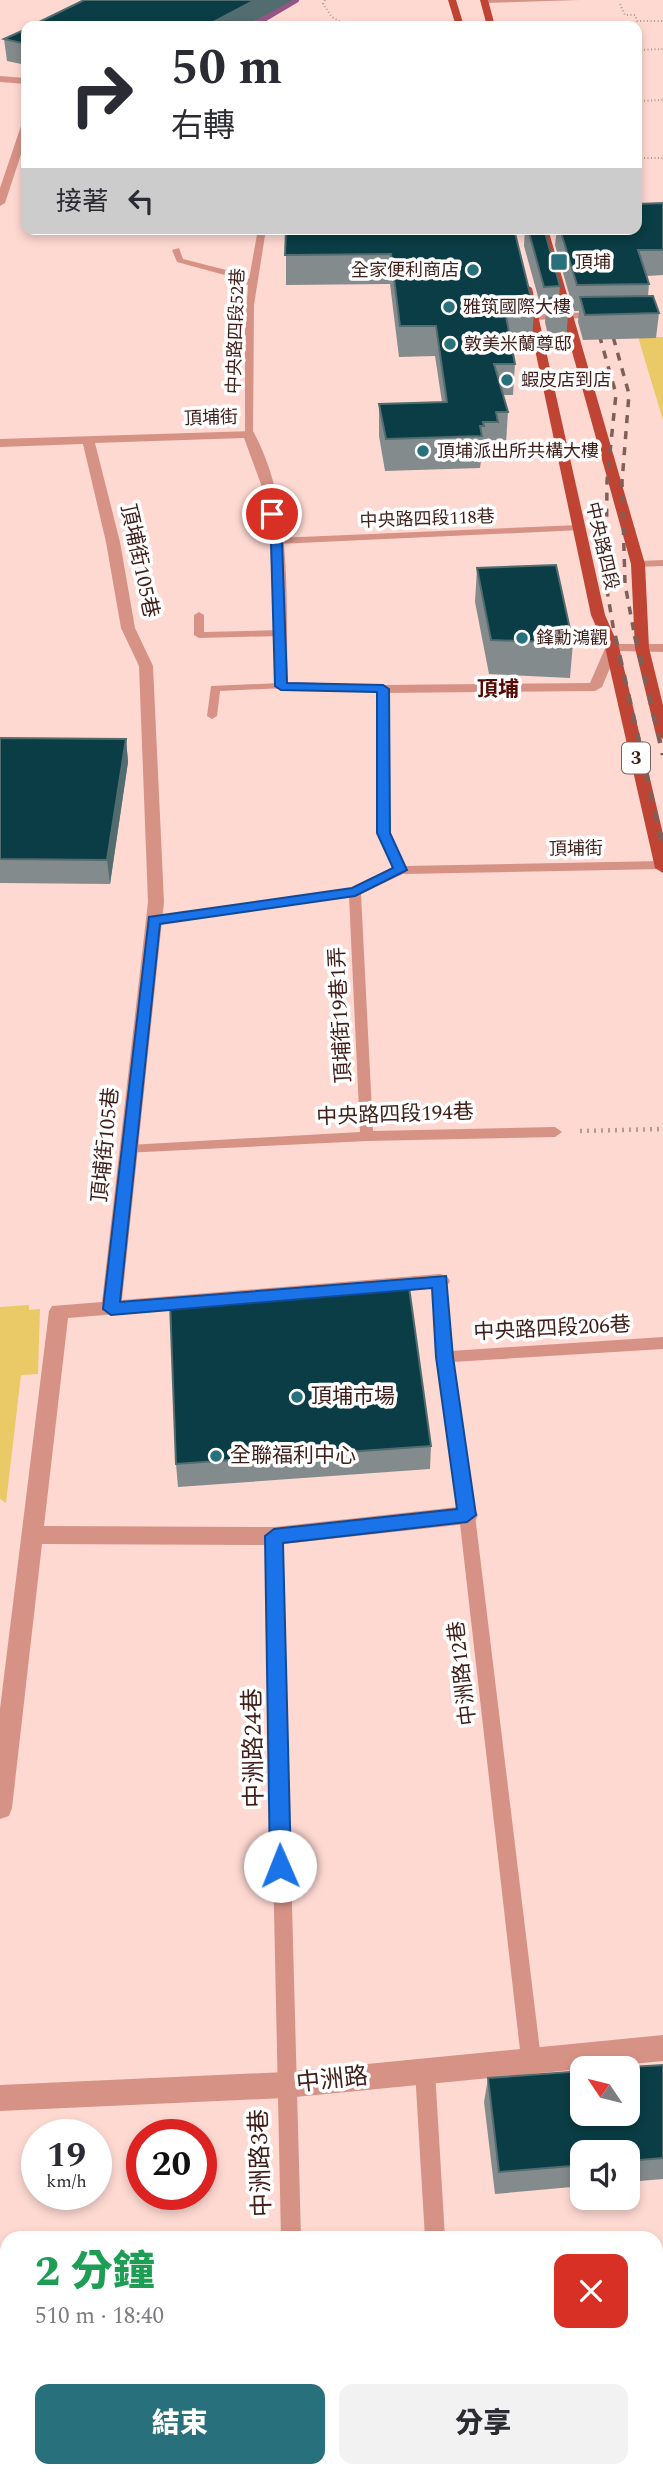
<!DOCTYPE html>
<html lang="zh-TW">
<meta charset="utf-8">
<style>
body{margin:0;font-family:Spectral,"Noto Sans TC",serif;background:#f2f2f3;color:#2b2b33;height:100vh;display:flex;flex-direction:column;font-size:26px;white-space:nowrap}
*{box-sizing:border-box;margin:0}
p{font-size:23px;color:#7c7c81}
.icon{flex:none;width:38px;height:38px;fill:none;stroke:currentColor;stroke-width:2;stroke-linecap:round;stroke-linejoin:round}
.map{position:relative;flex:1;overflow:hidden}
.panel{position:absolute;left:0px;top:2231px;width:663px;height:247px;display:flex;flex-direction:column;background:#fff;border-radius:21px 21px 0 0;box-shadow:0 4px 10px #0003}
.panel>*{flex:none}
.guide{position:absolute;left:21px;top:21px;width:621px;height:214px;border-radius:14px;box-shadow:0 4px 10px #0003;background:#fff;color:#2b2b33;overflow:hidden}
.needle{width:46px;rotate:305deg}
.fabs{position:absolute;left:570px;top:2056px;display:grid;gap:14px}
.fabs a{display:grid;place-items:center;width:70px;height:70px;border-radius:14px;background:#fff;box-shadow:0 4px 10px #0003;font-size:35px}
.speed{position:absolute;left:21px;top:2119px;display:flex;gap:14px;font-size:35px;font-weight:700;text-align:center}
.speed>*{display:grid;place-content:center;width:91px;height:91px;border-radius:50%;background:#fff;box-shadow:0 4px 10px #0003;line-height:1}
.speed small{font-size:18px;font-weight:400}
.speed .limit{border:10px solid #d22;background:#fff;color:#111}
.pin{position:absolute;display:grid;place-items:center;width:60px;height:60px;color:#fff;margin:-30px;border:4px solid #fff;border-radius:50%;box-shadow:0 2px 7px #0007}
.me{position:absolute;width:77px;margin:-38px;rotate:359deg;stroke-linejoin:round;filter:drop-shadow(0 0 5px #0008)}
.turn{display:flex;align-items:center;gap:24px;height:147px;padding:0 35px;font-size:32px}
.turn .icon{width:91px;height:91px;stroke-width:2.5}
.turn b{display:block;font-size:49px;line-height:60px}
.then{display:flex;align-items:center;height:66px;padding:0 35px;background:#0003;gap:14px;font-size:26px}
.round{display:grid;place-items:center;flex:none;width:74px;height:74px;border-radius:14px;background:#f2f2f3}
.summary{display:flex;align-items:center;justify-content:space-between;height:119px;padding:0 35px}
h1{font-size:42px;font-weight:800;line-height:52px;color:#1e9e55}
.button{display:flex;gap:14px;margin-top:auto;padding:14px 35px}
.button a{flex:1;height:80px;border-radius:14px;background:#28707c;color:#fff;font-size:28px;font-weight:800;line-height:80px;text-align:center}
.button a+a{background:#f2f2f3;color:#2b2b33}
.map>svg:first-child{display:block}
.green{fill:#eac967}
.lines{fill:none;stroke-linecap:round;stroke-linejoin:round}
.stream{stroke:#955685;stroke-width:6}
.path-far1{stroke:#b9968f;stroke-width:2;stroke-dasharray:1 2.5;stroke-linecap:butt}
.path{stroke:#b9968f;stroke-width:4.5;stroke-dasharray:2 5;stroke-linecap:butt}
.service{fill:#d79286;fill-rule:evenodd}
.minor{fill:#d79286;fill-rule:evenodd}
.primary{fill:#c04433;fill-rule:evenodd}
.rail-far1{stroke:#815f59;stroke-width:3.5;stroke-dasharray:8 8;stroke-linecap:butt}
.rail{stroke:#815f59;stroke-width:4.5;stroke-dasharray:10 10;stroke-linecap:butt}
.wall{fill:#848b8c}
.shaded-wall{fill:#536c6f}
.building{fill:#0a3d45;stroke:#536c6f;stroke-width:2}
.route{fill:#1a73e8;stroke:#114b97;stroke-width:2}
.poi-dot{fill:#28707c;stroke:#fff;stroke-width:2.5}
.labels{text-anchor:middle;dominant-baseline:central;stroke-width:7;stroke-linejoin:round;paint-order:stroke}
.far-poi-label{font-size:18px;fill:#3f1e19;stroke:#fff;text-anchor:start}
.far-street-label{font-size:18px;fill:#3f1e19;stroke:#fff}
.shield{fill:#fff;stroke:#79625e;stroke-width:2}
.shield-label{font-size:19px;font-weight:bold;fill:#3f1e19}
.street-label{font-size:21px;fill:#3f1e19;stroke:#fff}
.far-quarter-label{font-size:21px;font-weight:bold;fill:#550c05;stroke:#fff}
.poi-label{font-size:21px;fill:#3f1e19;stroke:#fff;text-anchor:start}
.near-street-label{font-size:24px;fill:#3f1e19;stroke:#fff}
</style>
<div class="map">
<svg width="663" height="2477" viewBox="0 0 663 2477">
<rect width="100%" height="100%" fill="#fed9d2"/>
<path class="green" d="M638,337H663V420Z
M29,1305V1310L40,1309L38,1374L21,1375L6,1503L0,1499V1307Z"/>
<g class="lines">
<path class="stream" d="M252,26L296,0"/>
<path class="path-far1" d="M325,0L323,4L332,17L348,26
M620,4L625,15H635L637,21H663
M637,50L663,49
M637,101L663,100
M637,158H663"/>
<path class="path" d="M580,1131L663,1129"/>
<path class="service" d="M482,0H580L484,3Z
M258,229H266L254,305L253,434L249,437L245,434V331L248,285L232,277L177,262L172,250L179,248L183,259L238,273L249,279Z
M579,525L584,528L582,530L277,544L272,541L277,538Z
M663,560V566L638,567L633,564L638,561Z
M199,612L204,615V632L280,630L285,633L280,636L199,638L194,635V615Z
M281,683L286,686L285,688L220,691L217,716L212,719L207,716L211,686Z
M383,686L388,689L389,833L405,866L663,861V869L403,874L361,894L373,1131L555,1127L562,1132L555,1137L367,1141L124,1153L122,1150L124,1147L129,1145L360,1132L349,896L154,924L148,920L154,916L352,889L394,869L377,833L378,689Z
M440,1276L445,1277L447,1281L451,1351L663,1337V1349L452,1362L475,1515L541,2059L538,2066L531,2069L524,2066L521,2059L459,1515L437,1357L433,1281L435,1277Z
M274,1529L280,1531L282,1536L301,2238H281L266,1536L268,1531Z
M425,2061L432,2064L435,2071L445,2238H425L415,2071L418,2064Z
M289,2471H311V2477H289Z
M437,2471H459V2477H437Z"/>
<path class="minor" d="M0,76L26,78V84L0,82Z
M26,123V139L5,203L0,206V188L21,126Z
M602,312L608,315L606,317L535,320L529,317L535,314Z
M253,431C294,506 285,600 288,682L383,685L590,683L607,644H663V652L617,651L602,687L595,691L383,693L276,689L270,541L262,487L244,438L95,443L120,542L135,628L153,666L164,902L122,1300L440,1274L447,1276L450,1281L447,1286L440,1288L68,1318L44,1526L274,1527L467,1506L475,1509L478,1515L475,1521L467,1524L274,1545L42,1544L12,1808L9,1816L0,1819V1709L49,1311L52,1306L102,1302L148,902L139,666L121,628L106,542L83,444L0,447V439Z
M663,2035V2061L285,2098L0,2111V2085L285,2072Z"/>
<path class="primary" d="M448,0H456L464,26H456Z
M480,0H488L495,26H487Z
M538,229H548L645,564L649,648L663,705V739L656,735L635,648L631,564Z
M527,285L532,288L605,615L619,647L663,834V873L655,868L605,647L591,615L522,288Z"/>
<path class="rail-far1" d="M595,320L616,394L607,481L606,584L615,638
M609,322L629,394L622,482L625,584L635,638"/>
<path class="rail" d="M615,636L663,847
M635,636L663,755"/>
</g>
<path class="wall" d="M26,29V65L7,61L4,39Z
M663,203V275L647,276L649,284L648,296L659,313L656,338L583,340L578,322L579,311H574L555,245L557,229H637Z
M286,229H514L534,310L532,341H511L515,364L513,395H503L508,412L506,443L497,444L496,454H482L480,468L385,471L379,436V404L442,402L435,356L399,357L390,284L286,285Z
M525,229H544L560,286L559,298L568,315L566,340H549L545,322L546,311H542L524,246Z
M477,568L573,643L570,678L489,674L475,602Z
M0,738L126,739L128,762L110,884L0,883Z
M431,1446L430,1469L178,1487L176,1464Z
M663,2065V2179L628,2182V2152H583V2186L495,2194L484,2102L488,2078Z
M656,2255L663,2295V2462L656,2463Z"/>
<path class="shaded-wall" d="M255,0H293L246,26H206Z
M126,739L128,762L110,884L107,860Z"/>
<path class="building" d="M84,0H255L206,26H31Z
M373,25H432V26H373Z
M26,29V44L4,39Z
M663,203V250H638L649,284L577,285L560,229H637V204Z
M286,229H514L534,310L505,311L515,364H494L508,412H496L498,422H483L484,426H480L482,436L386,439L379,404L447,402L436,326H400L391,254L285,255Z
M528,229H544L560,286L544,287Z
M653,296L659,313L585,315L580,297Z
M563,297L568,315H551L547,298Z
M556,565L573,643L491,640L477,568Z
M0,738L126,739L107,860L0,859Z
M409,1287L431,1446L176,1464L170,1303Z
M663,2065V2158L628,2161V2152H583V2165L499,2172L488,2078L583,2071V2114H628V2068H614Z
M656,2255L663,2295V2447H656Z"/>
<path class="route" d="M272,511L278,514L282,541L287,683L383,685L389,689L390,833L407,870L355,896L160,924L120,1302L446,1276L453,1357L476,1515L467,1522L283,1543L291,1866L288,1873L280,1876L273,1873L270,1866L265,1536L274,1529L457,1509L436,1357L432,1288L111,1315L103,1309L149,917L352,888L393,868L377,833V692L281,690L275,686L271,541L267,514Z"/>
<g class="poi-dot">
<rect x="550" y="253" width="18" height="18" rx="3.5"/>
<circle cx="473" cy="270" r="7"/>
<circle cx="449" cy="307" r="7"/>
<circle cx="450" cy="344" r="7"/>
<circle cx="507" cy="380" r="7"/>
<circle cx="423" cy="451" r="7"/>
<circle cx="522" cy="638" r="7"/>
<circle cx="297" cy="1397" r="7"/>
<circle cx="216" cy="1456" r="7"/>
</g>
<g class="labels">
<g class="far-poi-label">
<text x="575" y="262">頂埔</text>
<text x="459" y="270" text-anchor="end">全家便利商店</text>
<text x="463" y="307">雅筑國際大樓</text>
<text x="464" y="344">敦美米蘭尊邸</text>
<text x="521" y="380">蝦皮店到店</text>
<text x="437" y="451">頂埔派出所共構大樓</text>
<text x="536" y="638">鋒勳鴻觀</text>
</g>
<g class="far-street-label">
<text transform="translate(236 331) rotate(-88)">中央路四段52巷</text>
<text transform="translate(211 418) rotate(-2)">頂埔街</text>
<text transform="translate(427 519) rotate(-2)">中央路四段118巷</text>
<text transform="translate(602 546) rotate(77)">中央路四段</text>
<text transform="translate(576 849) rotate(-1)">頂埔街</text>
</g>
<rect class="shield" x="622" y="742.5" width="28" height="31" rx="5"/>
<g class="shield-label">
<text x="636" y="758">3</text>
</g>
<g class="street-label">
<text transform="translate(139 561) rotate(78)">頂埔街105巷</text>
<text transform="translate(341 1015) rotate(-93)">頂埔街19巷1弄</text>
<text transform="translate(395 1115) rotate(-2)">中央路四段194巷</text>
<text transform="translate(106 1145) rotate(-84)">頂埔街105巷</text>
<text transform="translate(552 1329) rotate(-3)">中央路四段206巷</text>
<text transform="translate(463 1673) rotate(-97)">中洲路12巷</text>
</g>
<g class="far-quarter-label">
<text x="498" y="690">頂埔</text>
</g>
<g class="poi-label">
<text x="311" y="1397">頂埔市場</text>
<text x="230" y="1456">全聯福利中心</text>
</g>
<g class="near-street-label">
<text transform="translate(254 1748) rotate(-91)">中洲路24巷</text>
<text transform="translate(332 2080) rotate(-6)">中洲路</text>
<text transform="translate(261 2163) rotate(-92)">中洲路3巷</text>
</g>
</g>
</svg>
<div class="fabs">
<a><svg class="needle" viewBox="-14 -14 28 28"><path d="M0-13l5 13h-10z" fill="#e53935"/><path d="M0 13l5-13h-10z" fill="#7c7c81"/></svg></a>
<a><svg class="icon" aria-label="sound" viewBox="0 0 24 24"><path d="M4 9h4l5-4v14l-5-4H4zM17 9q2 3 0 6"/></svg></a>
</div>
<div class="speed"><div>19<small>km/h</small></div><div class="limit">20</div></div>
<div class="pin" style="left:272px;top:514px;background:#d93025"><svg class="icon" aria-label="arrive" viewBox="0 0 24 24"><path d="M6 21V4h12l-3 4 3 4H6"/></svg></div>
<svg class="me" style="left:280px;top:1866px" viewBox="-20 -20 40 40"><circle r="19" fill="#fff"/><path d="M0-13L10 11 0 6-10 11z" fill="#1a73e8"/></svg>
<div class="guide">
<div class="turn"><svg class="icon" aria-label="right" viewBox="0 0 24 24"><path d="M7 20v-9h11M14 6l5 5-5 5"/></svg><div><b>50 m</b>右轉</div></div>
<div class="then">接著<svg class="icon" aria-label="left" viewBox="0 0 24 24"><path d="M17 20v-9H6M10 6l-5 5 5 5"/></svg></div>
</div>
<section class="panel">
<div class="summary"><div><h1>2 分鐘</h1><p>510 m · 18:40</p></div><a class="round" style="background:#d93025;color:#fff"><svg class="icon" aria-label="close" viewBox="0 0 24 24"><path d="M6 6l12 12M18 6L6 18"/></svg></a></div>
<div class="button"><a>結束</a><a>分享</a></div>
</section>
</div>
